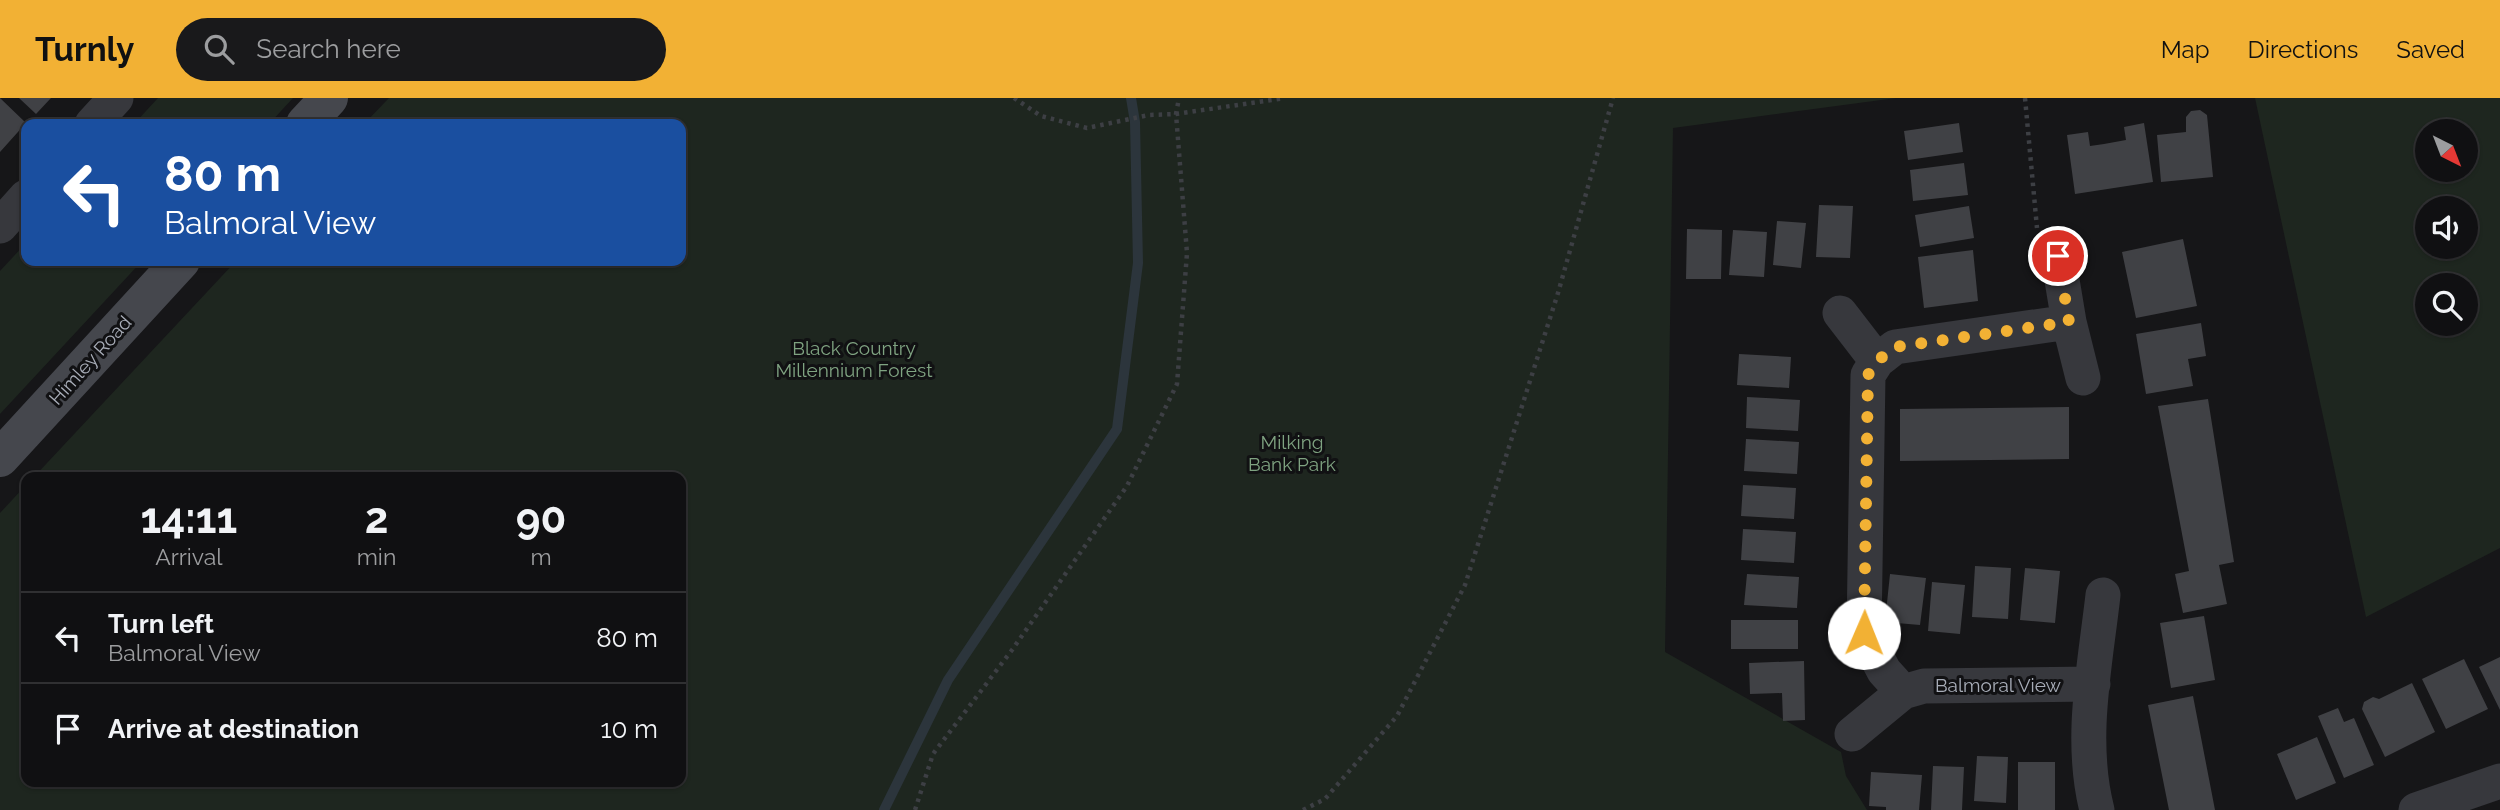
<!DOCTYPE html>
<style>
body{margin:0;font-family:Raleway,sans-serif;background:#19191b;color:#f1f3f6;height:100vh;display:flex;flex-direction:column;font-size:26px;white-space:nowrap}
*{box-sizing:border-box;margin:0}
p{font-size:23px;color:#9c9d9f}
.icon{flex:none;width:38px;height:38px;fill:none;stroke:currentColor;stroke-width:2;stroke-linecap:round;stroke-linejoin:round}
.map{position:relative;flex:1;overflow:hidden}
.side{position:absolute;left:21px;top:374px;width:665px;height:315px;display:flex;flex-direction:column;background:#101012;border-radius:14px;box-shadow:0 2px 5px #0004,0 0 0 2px #303032}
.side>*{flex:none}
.hud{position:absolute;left:21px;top:21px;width:665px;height:147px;border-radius:14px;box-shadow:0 2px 5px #0004,0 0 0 2px #303032;background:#1a4fa0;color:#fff;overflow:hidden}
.needle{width:46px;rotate:138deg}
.buttons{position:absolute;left:2415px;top:21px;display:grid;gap:14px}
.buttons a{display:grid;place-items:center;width:63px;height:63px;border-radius:50%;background:#101012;box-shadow:0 2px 5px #0004,0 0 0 2px #303032;font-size:35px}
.pin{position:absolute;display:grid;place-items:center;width:60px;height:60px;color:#fff;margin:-30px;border:4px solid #fff;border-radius:50%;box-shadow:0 2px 7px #0007}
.me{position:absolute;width:77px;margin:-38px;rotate:1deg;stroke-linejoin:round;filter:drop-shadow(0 0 5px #0008)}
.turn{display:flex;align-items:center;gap:24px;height:147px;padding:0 28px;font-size:32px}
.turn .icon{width:91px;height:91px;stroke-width:2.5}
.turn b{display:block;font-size:49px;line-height:60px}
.eta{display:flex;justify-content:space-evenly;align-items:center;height:119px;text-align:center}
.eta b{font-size:42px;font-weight:700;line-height:49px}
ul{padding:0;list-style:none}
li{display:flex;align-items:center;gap:21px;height:91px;padding:0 28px;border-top:2px solid #303032}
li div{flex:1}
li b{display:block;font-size:26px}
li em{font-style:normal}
header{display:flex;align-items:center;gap:42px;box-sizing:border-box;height:98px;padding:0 35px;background:#f2b134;color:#111}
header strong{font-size:33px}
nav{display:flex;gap:38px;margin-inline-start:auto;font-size:24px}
.search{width:490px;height:63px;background:#19191b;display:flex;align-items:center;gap:18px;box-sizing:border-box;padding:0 24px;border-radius:38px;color:#9c9d9f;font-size:26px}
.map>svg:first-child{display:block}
.green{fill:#1e261f;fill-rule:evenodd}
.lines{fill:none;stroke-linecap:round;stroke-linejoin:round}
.stream{stroke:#2c353c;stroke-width:10}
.building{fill:#404145}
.path{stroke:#3d3f44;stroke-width:4.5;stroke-dasharray:3.5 5;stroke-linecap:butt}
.minor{stroke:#37383d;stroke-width:35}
.secondary{stroke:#45474d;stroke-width:38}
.route{stroke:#f2b134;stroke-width:12;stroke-dasharray:0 21.6}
.labels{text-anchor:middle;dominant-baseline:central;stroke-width:6;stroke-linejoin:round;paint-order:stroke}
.park-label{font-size:19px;fill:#7fa381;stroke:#111113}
.street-label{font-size:19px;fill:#a8adb8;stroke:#111113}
</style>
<header>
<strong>Turnly</strong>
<div class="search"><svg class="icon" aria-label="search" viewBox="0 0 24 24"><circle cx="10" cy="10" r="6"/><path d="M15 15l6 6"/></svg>Search here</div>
<nav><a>Map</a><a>Directions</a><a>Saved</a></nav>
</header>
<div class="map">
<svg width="2500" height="712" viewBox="0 0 2500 712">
<rect width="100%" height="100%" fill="#161618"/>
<path class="green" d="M158,0H293L269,26H134Z
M389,0H1896L1673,30L1665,554L1841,654L1846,678L1867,712H0V415L26,387V684H681V380H33L236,163H681V26H364Z
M2255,0H2500V450L2366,519ZM2466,33V72H2427V33ZM2427,110H2466V149H2427ZM2466,187V226H2427V187Z
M26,145V163H142L0,316V173Z"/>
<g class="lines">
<path class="stream" d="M884,712L948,582L1117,331L1138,165L1135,24L1131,0"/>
</g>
<path class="building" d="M0,0L26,25L0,54Z
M19,0H51L36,16Z
M2200,12L2207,17L2213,79L2161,84L2157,37L2186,34V19L2191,13Z
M1959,25L1963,54L1908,62L1904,33Z
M2144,25L2153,84L2075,96L2067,37L2088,34L2090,48L2104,46L2126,42L2124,29Z
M1964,65L1968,97L1913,103L1910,72Z
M1819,107L1853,108L1850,160L1816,159Z
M1969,108L1974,140L1920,149L1915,117Z
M1777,123L1806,125L1801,170L1773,167Z
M1687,131L1722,132L1721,181H1686Z
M1733,132L1767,134L1764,179L1729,177Z
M2183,141L2197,208L2136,220L2122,154Z
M1973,152L1978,203L1924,210L1918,159Z
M2201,225L2206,258L2188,261L2193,288L2146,296L2136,236Z
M1739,256L1791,259L1789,290L1737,287Z
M1747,299L1800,302L1798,333L1746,330Z
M2208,301L2234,464L2219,467L2227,506L2183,515L2175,476L2189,473L2158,308Z
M2069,309V361L1900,363V311Z
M1746,341L1799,344L1797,376L1744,373Z
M1743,387L1796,390L1794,421L1741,418Z
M1743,431L1796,434L1794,465L1741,462Z
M1975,468L2011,470L2008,521L1972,519Z
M2025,470L2060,473L2055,525L2020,522Z
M1747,476L1799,479L1797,510L1744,507Z
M1890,476L1926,480L1920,527L1885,524Z
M1932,484L1965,487L1960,536L1928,533Z
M2204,518L2215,582L2171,590L2160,525Z
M1731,522H1798V551H1731Z
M2500,559V612L2479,569Z
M2464,561L2488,611L2446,631L2422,581Z
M1804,563L1805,622L1783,623L1782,595L1750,596L1749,565Z
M2412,585L2435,634L2385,659L2362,611L2364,604L2373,599L2379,601Z
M2193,598L2215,712H2169L2148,607Z
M2338,610L2344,624L2354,620L2374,667L2344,680L2318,618Z
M2317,639L2336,685L2296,702L2277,656Z
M1977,658L2008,659L2006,705L1974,703Z
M2018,664H2055V712H2018Z
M1933,668L1964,669L1962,712H1931Z
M1871,674L1922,677L1919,712H1886V709L1869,708Z"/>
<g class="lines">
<path class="path" d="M1014,0L1041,18L1087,30L1149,17L1176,16L1285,0
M2025,0L2037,130
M915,712L933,656L1012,552L1127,388L1177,286L1187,155L1176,16L1179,0
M1303,712L1325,701L1397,618L1465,487L1558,195L1613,0"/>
<path class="minor" d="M92,26L116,0
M0,128L26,99
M2058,158L2069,224L2083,280
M1840,215L1877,263
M1903,594L1884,573L1864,535L1868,277L1877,263L1895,249L2069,224
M1852,636L1903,594L1924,588L2093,586
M2097,712C2079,642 2095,568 2103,497
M2416,712L2500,683"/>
<path class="secondary" d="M305,26L329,0
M0,360L181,163"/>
</g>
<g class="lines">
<path class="route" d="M1864,535L1868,277L1877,263L1895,249L2069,224L2058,158"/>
</g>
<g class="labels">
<g class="park-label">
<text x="854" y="250">Black Country<tspan x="854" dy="22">Millennium Forest</tspan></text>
<text x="1292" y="344">Milking<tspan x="1292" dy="22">Bank Park</tspan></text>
</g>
<g class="street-label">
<text transform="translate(90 262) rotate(-48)">Himley Road</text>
<text x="1998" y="587">Balmoral View</text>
</g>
</g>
</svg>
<div class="buttons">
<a><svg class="needle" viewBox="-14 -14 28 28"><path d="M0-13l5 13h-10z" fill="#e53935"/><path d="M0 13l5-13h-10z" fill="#9c9d9f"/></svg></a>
<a><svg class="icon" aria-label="sound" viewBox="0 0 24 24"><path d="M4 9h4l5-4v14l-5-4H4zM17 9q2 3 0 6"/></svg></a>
<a><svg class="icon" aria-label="search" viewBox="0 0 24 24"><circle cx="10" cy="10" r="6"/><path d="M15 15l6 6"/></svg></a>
</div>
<div class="pin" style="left:2058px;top:158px;background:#d93025"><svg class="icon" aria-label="arrive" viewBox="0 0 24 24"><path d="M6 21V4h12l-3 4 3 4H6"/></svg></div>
<svg class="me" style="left:1864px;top:535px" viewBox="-20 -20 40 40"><circle r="19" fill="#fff"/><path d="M0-13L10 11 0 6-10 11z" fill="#f2b134"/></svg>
<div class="hud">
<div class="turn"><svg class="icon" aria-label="left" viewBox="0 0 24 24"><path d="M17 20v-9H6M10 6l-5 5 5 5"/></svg><div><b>80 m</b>Balmoral View</div></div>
</div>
<section class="side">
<div class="eta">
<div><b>14:11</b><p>Arrival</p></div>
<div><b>2</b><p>min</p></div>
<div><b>90</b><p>m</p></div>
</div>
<ul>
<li><svg class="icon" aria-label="left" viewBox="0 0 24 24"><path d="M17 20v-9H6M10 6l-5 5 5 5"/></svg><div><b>Turn left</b><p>Balmoral View</p></div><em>80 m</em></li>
<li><svg class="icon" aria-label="arrive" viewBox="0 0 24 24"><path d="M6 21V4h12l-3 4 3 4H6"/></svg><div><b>Arrive at destination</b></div><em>10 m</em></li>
</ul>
</section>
</div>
